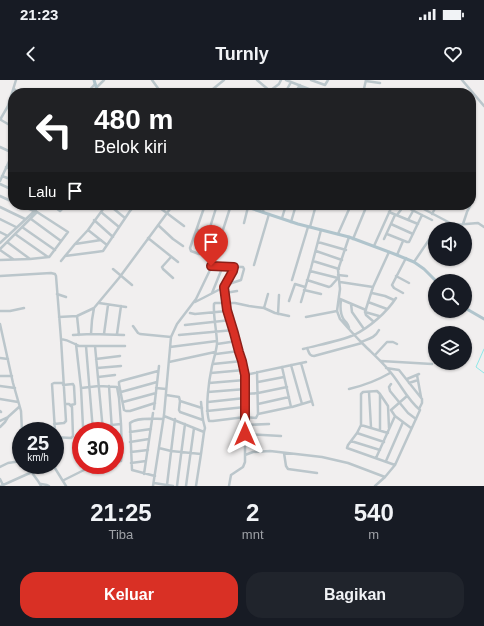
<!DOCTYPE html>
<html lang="id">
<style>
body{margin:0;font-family:Helvetica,sans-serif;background:#20242c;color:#f1f3f6;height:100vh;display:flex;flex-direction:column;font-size:15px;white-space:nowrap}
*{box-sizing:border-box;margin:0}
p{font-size:13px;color:#9ea1a6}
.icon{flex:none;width:22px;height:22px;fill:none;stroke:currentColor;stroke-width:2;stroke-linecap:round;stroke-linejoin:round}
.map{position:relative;height:406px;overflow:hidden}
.details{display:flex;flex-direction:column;background:#171b24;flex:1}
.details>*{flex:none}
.banner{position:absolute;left:8px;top:8px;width:468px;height:122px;border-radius:16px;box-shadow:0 1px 3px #0004;background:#202124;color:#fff;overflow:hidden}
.buttons{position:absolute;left:428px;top:142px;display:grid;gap:8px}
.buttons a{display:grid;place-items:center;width:44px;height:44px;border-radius:50%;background:#171b24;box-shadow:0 1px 3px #0004;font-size:20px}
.speed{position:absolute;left:12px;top:342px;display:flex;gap:8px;font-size:20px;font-weight:700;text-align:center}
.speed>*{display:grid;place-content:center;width:52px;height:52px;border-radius:50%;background:#171b24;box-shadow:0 1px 3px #0004;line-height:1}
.speed small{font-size:10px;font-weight:400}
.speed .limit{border:6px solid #d22;background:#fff;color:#111}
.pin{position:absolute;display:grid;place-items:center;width:34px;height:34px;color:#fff;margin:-41px -17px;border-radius:50% 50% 50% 0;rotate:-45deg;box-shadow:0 0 4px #0007}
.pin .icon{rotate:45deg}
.me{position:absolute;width:44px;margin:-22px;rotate:0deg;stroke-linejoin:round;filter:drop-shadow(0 0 3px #0008)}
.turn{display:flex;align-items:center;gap:14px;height:84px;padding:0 20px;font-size:18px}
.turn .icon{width:52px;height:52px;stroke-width:2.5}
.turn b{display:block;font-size:28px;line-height:34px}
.then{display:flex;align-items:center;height:38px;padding:0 20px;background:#0003;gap:8px;font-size:15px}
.eta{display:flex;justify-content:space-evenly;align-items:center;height:68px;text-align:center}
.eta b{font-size:24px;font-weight:700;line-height:28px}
.primary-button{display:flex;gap:8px;margin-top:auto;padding:8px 20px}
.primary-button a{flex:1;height:46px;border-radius:16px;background:#d93025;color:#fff;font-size:16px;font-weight:700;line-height:46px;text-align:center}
.primary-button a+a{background:#20242c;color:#f1f3f6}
.status{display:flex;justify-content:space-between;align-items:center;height:28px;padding:0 20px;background:#171b24;direction:ltr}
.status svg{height:11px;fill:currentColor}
header{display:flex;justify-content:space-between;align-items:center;height:52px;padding:0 20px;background:#171b24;font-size:18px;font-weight:700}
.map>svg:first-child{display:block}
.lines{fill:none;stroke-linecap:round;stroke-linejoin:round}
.stream{stroke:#8fe7e7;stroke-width:1}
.minor{stroke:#bbc6cb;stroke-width:2.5}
.major{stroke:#b0c4cc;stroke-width:3}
.route-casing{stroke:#8d1f18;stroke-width:10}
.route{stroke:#d93025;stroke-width:7}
</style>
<div class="status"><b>21:23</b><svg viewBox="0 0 49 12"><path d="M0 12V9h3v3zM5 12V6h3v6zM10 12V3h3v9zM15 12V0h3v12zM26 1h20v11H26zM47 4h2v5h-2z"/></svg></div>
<header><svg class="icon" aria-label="back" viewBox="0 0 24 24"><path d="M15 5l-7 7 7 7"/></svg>Turnly<svg class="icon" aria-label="heart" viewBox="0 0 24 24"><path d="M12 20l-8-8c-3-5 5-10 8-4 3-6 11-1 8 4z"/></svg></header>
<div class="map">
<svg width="484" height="406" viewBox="0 0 484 406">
<rect width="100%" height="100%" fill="#f1efef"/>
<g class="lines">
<path class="stream" d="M484,269L476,287L484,293"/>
<path class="minor" d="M152,0L160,11L158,13
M257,0L270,11
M286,0L319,13
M311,0L325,5L328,0
M462,0L484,26
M366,1L380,3
M96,8L104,0
M14,9L19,13
M346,11L355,13
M87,13L95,4
M133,13L135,10
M208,13L224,0
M267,13L279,4L281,0
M285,13L291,2
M295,13L300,5
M363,13L366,0
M8,26L13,29
M13,47L1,40V38L8,26L16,0
M0,67L13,73
M6,87L13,90
M2,96L13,100
M0,101L13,73
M0,104L13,110
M0,116L13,122
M20,125L34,131
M52,125L60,131L66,125
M109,125L125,138
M125,125L131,130
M156,125L184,146
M181,125L184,127
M205,125L190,168L191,171L199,174L202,173L217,125
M416,125L454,145L478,143L484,147
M334,126V125
M0,127L25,139
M408,128L432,140
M101,132L119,147
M263,132L264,125
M389,132L418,144
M432,134L437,125
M397,135L403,127L400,125
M282,138L286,125
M0,139L16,147
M31,139L61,161
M94,140L113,157
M408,140L413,131
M291,142L296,125
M244,143L248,127
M391,144L413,154
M463,144L467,132L470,126L469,125
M158,145L173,159L183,166
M22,147L55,170
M310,147L316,125
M88,150L107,165
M197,150L212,157
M0,152L8,156
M15,154L48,177
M338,154L350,127
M387,154L407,162H409L422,135
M349,157L338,190L340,209L337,231L340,239C347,247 355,256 363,264C374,275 386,285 395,298C403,309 409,321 420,330L395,385L347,368L348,365L357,353L361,345L388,353
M148,158L178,182
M353,159L367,125
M384,159L395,135
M7,162L30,179
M318,162L346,170
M0,163L41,125
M75,164L101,160
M374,166L392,126
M0,169L37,132L68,152L50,176L49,177L30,179L0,180
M0,170L13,179
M316,171L342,180
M397,175L403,161
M65,176L96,172L103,171L134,125
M171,177L162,187L163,189L173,198
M61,181L75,164L88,150L106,125
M313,181L339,189
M414,182L435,151
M254,185L269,134
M113,189L132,205
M310,191L338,198
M338,195L347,196
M0,196L51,193L55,194L56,196L61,259L66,341L64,343L54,344
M396,196L409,203
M292,200L308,147
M307,200L329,207L331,206L338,198
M340,202L373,207
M232,203L233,194
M225,206L233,191L234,187
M224,207L227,230L231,240L242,281L245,295V382L243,387L231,395L229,406
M304,210L321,214
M212,213L223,186
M225,213L237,211
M372,213L385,216L394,220
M403,213L394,208L392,205L406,178
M57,214L66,217
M340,219L366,230
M341,220C340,227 340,234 344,240C347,243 349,245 349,249
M289,221L295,204L305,207
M195,222L203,218L232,203L241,200L244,189L243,187L211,186
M301,222L311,188L321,150
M368,222L387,229
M99,223L126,227
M351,224L352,232L364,249
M264,228L268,214
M0,231H10L24,228
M365,232L379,236
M190,233L195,234L227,231
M278,234L279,215
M77,236L79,255
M59,237L77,236L94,228L119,198L173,125
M306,237L337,231
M374,242L366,235L365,232L373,207L389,172
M0,244L13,303L21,331L22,351
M185,245L231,240
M133,246L138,253L140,254L171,257
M91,254L92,240L94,228
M104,254L108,225
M117,254L121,226
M73,255L91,254L124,255
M179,255L234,250
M61,259C69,260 72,263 79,266H125
M361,262C368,259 375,258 379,250
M76,264L81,308L83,347L102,346L121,344L119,318L117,307L99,306L81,308
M217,264L237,261
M86,266L93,351
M95,266L103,351
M170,267L217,261
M307,268C309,272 309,276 314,276L362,263
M303,269C318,265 340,261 354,255C370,247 387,232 396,218
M216,274L239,271
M375,275L387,262H393L397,264
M0,278L8,279
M96,279L120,276
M381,281L432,284
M169,282L215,272
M301,283L313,325
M213,284L242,281
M291,285L302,324
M282,287L291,327L258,334L256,338L245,337L213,341H209C205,327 209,300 212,286C214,278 216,272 217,264C217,251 213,237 214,224L215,223H235L249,226L264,228L275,233L289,236
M97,288L121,286
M386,288L399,290L422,319V323L419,329
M257,292L258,334
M211,293L244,290
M245,295L306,282
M417,295L421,317
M0,296H12
M98,297L115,295
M407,299L419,294
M258,302L284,297
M209,303L245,300
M409,303L418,300
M391,304L389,307L390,311L408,333L416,339
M63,305L73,304L74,306L75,324L71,325
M0,306L15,308
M109,306L112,351
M156,308L166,309
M349,309C362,306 378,300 390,293
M121,312L157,302
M208,312L246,309
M369,312L371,347
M245,314L258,313L287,307
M380,314L388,326
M166,315L179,317L180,321L179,330L180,332L203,340L205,348L204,352
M407,316L391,330L395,336L411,348
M0,319L18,322
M180,321L202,328
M123,322L156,313
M201,322L203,340
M208,322L245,318
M155,323L130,331H126L124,330L119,304V302L121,301L158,291
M258,324L289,317
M388,326L389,348
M292,327L312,321
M154,329L159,286
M0,331L1,332
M207,331L245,327
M0,341L8,337L19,327
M245,345L269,344
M361,345V314L363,312L377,311L380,314V350
M0,347L5,342L8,337
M83,347L84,351
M55,351L52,304L54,303H63
M130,352L151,349
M357,353L384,362
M245,354L281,356
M351,361L380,370
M130,362L149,359
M159,368L171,371L201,374L204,352L164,336
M131,372L148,370
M284,373L286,386L288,389L317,393
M245,375L253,372L270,371L322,377L348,383L385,397
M376,378L395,336
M55,381L57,374L55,357L71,358L73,356L72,327L69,324H65
M386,381L403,342
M115,382L121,381L122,372L121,344
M131,383L146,381
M27,385C31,393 37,398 41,406
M53,385L66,406
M0,387L8,383L21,381
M144,394L153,333
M155,396L132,390L130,343C137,337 154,339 163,339
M0,399L3,405
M64,400L86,389V385
M154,403L173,406
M41,404L47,405L49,406
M167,405L175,339
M1,406L32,392L44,385
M153,406L164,335L171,257L177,244L196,219L210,190L231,125
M177,406L185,344
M186,406L194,348
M196,406L201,374
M375,406L385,397L395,385"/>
<path class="major" d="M94,0L98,13
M241,125L298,144L349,157L397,175L414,182L424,189L436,201
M465,228L484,239"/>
</g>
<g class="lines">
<defs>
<path id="route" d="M211,186L234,187L233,191L224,207L227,230L234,253L239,272L242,281L245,295V354"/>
</defs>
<use href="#route" class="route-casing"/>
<use href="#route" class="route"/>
</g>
</svg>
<div class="buttons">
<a><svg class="icon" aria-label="sound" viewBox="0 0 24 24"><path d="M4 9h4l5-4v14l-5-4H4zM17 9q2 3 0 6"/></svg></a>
<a><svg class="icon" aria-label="search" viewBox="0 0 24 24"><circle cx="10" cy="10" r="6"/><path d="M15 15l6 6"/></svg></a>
<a><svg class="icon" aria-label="layers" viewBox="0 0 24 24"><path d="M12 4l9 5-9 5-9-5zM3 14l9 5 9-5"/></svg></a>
</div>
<div class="speed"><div>25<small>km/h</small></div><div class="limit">30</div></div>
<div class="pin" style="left:211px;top:186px;background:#d93025"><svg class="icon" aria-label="arrive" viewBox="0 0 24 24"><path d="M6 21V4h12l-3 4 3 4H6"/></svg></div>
<svg class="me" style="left:245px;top:354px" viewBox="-20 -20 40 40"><path d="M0-17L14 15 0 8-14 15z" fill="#d93025" stroke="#fff" stroke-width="4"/></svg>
<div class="banner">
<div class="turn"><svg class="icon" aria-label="left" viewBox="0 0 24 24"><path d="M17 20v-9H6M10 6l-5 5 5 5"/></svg><div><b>480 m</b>Belok kiri</div></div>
<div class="then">Lalu<svg class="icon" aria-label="arrive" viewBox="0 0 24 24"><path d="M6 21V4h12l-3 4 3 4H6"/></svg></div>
</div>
</div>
<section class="details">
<div class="eta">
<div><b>21:25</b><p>Tiba</p></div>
<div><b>2</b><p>mnt</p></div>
<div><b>540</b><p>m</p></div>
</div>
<div class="primary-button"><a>Keluar</a><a>Bagikan</a></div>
</section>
